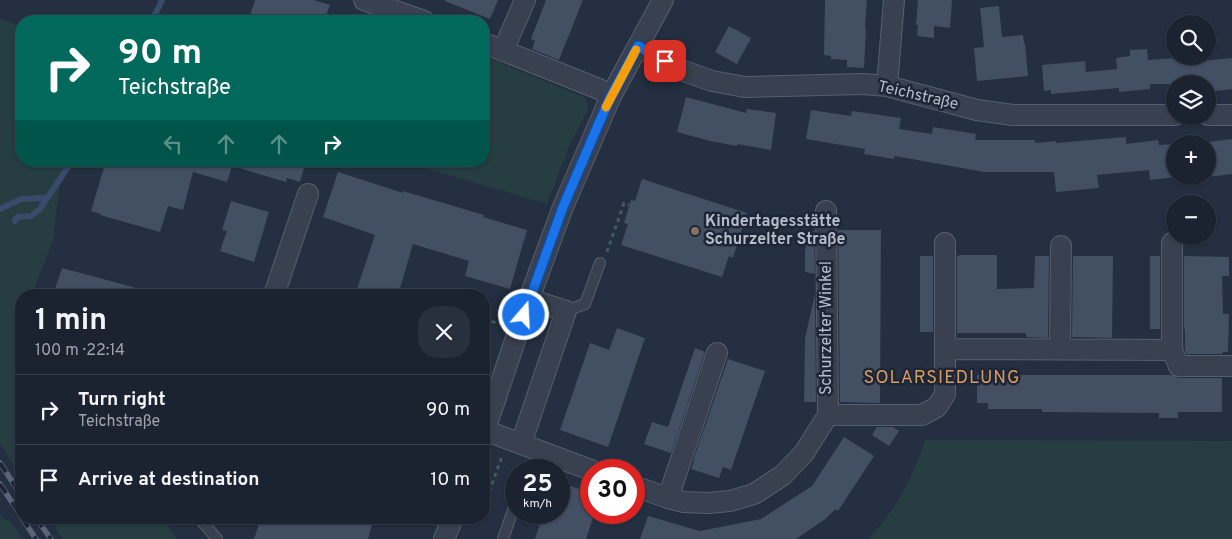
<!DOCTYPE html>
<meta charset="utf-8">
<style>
body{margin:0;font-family:Overpass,sans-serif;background:#282f3d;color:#f1f3f6;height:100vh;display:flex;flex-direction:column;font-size:19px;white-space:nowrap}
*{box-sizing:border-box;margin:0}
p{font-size:16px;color:#a0a4ab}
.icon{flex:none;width:28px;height:28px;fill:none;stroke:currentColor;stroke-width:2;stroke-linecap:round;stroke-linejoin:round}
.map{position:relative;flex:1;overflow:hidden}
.side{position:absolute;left:15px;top:289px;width:475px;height:235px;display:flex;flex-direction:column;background:#1b2331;border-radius:20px;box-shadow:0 1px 4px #0004,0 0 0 1px #39404d}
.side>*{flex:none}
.guide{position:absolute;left:15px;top:15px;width:475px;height:152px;border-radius:20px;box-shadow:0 1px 4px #0004,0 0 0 1px #39404d;background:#00695c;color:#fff;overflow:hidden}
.fabs{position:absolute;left:1166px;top:15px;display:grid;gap:10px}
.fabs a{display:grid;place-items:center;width:50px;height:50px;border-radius:50%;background:#1b2331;box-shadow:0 1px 4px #0004,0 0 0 1px #39404d;font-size:25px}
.speed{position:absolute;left:505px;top:459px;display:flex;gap:10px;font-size:25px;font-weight:700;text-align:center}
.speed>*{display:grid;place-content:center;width:65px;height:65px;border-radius:50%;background:#1b2331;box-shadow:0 1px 4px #0004,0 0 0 1px #39404d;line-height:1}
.speed small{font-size:12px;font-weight:400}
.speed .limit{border:8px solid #d22;background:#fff;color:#111}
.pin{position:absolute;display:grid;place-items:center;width:42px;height:42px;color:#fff;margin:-21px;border-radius:10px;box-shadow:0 2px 8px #0006}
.me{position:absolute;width:55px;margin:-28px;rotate:19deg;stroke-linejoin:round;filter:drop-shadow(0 0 4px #0008)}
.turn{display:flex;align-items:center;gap:18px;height:105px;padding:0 20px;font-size:22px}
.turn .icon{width:65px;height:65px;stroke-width:2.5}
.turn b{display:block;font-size:35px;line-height:42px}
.lanes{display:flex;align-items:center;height:48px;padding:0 20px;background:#0003;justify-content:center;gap:25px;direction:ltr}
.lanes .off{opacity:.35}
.round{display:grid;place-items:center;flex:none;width:52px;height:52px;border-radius:20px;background:#282f3d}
.head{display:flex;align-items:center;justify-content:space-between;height:85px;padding:0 20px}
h1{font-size:30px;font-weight:700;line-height:38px}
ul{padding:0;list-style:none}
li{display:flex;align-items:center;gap:15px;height:70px;padding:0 20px;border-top:1px solid #39404d}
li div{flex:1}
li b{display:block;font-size:19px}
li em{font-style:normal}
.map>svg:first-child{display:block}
.green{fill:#263d42}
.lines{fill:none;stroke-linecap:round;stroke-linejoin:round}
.stream{stroke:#394b6a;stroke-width:6}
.building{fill:#434f63}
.service-casing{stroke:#575f6e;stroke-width:12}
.minor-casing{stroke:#575f6e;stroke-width:22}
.path{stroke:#455a5e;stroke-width:3;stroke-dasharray:4 4;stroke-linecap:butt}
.service{stroke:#394150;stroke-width:10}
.minor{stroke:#394150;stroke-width:20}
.rail-casing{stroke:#5b6578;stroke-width:5.5}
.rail{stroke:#1e2636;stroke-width:4;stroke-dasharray:11;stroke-linecap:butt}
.route-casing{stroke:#114b97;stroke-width:12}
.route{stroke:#1a73e8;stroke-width:9}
.slow{stroke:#f59e0b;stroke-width:9}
.education-dot{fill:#8d6e63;stroke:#1e2636;stroke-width:2}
.labels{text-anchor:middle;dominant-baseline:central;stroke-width:5;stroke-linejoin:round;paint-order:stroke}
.street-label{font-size:16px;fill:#b5bdcb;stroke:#1e2636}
.poi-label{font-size:16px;font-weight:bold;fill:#b5bdcb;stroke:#1e2636;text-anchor:start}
.neighbourhood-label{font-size:18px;letter-spacing:1px;fill:#d99c62;stroke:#1e2636}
</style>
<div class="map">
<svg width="1232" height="539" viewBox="0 0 1232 539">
<rect width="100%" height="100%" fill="#242f41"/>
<path class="green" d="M0,19L21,26V161H63L53,240L32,295H21V476L0,444Z
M484,56L581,96L585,98L588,103L587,111L570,144L547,204L401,161H484Z
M925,440L1232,441V539H868C895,511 913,478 925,440Z
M0,515L2,518L11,522L22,539H0Z
M49,518H162L177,539H63Z"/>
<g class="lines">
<path class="stream" d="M152,21L162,0
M0,209L21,199L47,198
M15,221L17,217L31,216L40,209L72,161"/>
</g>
<path class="building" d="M255,0H314L330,5L324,21H314L298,16L297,21H248Z
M445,0H498L490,19L445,1Z
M546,0H583L559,60L532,49L535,41L531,39Z
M825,0H867L865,28H866L864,68L847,67V60L831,59V56L824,55Z
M918,0H952L950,28L934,26V38L917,36L918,25H916Z
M999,6L1002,37L1023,35L1024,43H1025L1028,76L977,81L974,48L984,47L980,8Z
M729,26L751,38L737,64L715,52Z
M1147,49L1148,60L1188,57L1189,62L1232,58V89L1208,92V84H1150V89L1119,92V88L1051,94V90L1044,91L1042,65L1085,61L1086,72L1117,69L1116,58L1130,56V50Z
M686,97L746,113L747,109L776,113L771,150L737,144V146L710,141L677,132Z
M811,110L851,116L852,111L901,118L899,129L932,134L933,127L976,134L975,140H1035V143L1056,141V143L1126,137V144L1158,140L1159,145L1175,144V177L1150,180L1149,170L1097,175L1099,188L1056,192L1054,172H984L895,156L894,159L864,154L865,149L806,139Z
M1232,139V174L1208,177V142Z
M106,161H306L300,182L287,178L286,182L232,166L227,182L193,172L183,210L168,206L160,232L100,215L101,214L91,211Z
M338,172L403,193V191L484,215L483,217L527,230L510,289L465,276L469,261L413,244L398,295H355L375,235L323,217Z
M642,179L747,213L733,258L729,256L722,277L621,245L628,224L624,223L631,200L635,201Z
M231,201L269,212L254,262L220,251L227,231L222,230Z
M838,230H881L880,403L840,402Z
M810,231H814L815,274L805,272V250Z
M960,255H997V289L1034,288L1035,256H1049L1048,338L1026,337V333H957V256Z
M920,256H933V332H920Z
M1073,256H1113L1112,338L1072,337Z
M1150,256H1160V329H1150Z
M1184,256L1229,257V276H1222L1223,314H1229L1228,352H1223L1222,354H1187L1185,350V329H1184Z
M62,268L144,290L143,295H53Z
M815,294L816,402H804L805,338Z
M617,328L645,338L608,447L560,430L590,343L609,350Z
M695,348L705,352L671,453L644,444L652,422L668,427Z
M728,359L765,371L731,470L723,467L719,478L691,469L694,461H693Z
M977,375H1172L1179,378H1222V412H1178V418H1159V413L1042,412V409H988V403H977Z
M877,427H893L899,431L889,446L872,435Z
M844,437L874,456L838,511L836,509L824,520L796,539H640L648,516L700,531L761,519L812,486Z
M559,482L591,493V512H595L586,539H535L544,512H559Z
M261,518H374L368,539H254Z"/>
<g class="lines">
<defs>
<path id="service" d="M566,311L585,304L600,263
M199,518L217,539
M434,518L450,524
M503,539L516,501"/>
<path id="minor" d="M364,0L424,21
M484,43L599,89L611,96
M638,46L678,69L712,81L745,87L863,84L887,86L977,110L1013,115H1175
M503,51L525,0
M887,86L894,0
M1208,115H1232
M826,211L828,415
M945,243V349
M274,295L308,194
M1060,349L1061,246
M1172,350V243
M484,430L591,470
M484,433L529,299L563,207L611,96L663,0
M521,444L566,311L529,299
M634,486L668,498L684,502L708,503L730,501L754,494L783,475L804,453L828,415H922L937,407L945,394V349L1172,350L1179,366H1232
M668,498L717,353
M444,539L453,518"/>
</defs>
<use href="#service" class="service-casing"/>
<use href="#minor" class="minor-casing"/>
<path class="path" d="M607,252L624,203L629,205
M393,288L413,295
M484,319L500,324
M484,507L502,456
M472,522L478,524L480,518"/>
<use href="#service" class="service"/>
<use href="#minor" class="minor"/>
<defs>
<path id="rail" d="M0,463L21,495
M0,484L21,516
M22,518L36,539
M36,518L51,539"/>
</defs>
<use href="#rail" class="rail-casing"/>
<use href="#rail" class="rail"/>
</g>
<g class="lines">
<defs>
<path id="route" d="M524,315L563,207L599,123L611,96L638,46L665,61"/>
</defs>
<use href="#route" class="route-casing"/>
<use href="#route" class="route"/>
<path class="slow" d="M606,107L636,50"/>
</g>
<circle class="education-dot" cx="695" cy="231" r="5"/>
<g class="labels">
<g class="street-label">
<text transform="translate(918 96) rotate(13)">Teichstraße</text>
<text transform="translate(827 328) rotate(-90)">Schurzelter Winkel</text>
</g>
<g class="poi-label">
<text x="705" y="222">Kindertagesstätte<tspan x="705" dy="18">Schurzelter Straße</tspan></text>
</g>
<g class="neighbourhood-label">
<text x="942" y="378">SOLARSIEDLUNG</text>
</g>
</g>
</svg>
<div class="fabs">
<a><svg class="icon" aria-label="search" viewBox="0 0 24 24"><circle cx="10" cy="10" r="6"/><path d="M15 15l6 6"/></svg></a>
<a><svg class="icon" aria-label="layers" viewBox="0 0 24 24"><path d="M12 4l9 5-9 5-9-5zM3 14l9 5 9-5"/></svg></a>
<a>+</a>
<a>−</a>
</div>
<div class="speed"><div>25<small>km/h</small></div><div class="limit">30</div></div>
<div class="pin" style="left:665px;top:61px;background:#d93025"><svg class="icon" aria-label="arrive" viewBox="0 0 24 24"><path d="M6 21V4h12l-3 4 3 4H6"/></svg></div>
<svg class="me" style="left:524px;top:315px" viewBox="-20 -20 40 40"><circle r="17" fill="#1a73e8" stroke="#fff" stroke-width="3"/><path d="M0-11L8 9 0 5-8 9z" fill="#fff"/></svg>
<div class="guide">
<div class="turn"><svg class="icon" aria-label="right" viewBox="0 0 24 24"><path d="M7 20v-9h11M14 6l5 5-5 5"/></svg><div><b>90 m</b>Teichstraße</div></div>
<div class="lanes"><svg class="icon off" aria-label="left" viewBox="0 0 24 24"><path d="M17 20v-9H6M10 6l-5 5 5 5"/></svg><svg class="icon off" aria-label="ahead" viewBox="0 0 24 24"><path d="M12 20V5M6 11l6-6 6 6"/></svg><svg class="icon off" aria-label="ahead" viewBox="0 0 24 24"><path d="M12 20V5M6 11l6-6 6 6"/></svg><svg class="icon" aria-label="right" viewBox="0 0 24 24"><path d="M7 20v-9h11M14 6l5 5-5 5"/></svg></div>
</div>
<section class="side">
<div class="head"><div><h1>1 min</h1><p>100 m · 22:14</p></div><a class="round"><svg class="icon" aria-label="close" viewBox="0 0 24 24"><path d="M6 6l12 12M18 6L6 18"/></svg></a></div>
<ul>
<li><svg class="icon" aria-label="right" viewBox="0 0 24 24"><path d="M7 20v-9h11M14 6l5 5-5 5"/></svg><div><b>Turn right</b><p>Teichstraße</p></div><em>90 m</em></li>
<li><svg class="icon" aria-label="arrive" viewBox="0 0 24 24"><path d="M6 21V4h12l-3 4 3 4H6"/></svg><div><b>Arrive at destination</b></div><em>10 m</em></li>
</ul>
</section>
</div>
